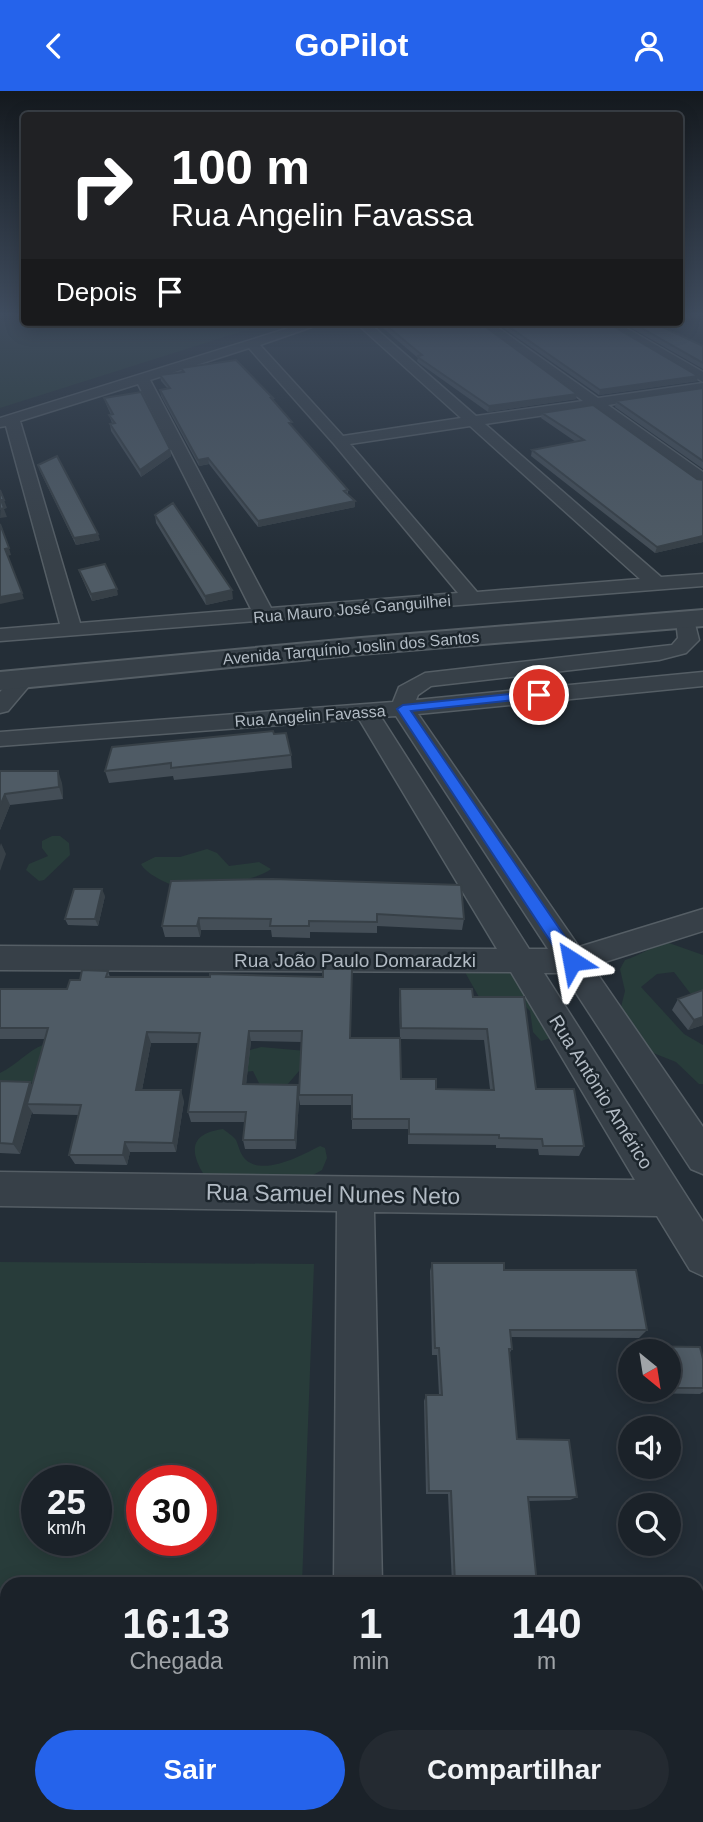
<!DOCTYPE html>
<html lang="pt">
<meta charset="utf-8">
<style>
body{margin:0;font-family:Helvetica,sans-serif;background:#242a31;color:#f1f3f6;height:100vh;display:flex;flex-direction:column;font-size:26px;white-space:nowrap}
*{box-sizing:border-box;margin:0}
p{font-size:23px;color:#a0a4a8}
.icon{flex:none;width:38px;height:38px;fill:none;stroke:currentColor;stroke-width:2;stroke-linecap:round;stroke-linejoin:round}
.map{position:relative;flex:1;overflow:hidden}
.panel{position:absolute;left:0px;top:1486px;width:704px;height:247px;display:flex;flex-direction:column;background:#1b2229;border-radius:21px 21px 0 0;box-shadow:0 4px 18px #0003,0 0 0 2px #393f46}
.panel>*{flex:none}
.banner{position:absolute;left:21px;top:21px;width:662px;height:214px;border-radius:7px;box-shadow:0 4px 18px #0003,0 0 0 2px #393f46;background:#202124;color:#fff;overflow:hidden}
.needle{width:46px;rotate:150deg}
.buttons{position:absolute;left:618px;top:1248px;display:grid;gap:14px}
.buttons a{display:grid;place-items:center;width:63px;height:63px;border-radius:50%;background:#1b2229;box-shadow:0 4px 18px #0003,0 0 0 2px #393f46;font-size:35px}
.speed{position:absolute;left:21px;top:1374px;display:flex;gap:14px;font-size:35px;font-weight:700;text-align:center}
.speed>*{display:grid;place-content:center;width:91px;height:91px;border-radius:50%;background:#1b2229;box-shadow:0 4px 18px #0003,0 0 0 2px #393f46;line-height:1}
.speed small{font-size:18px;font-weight:400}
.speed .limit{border:10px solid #d22;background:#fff;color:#111}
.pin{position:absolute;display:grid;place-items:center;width:60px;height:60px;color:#fff;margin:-30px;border:4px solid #fff;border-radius:50%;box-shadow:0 2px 7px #0007}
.me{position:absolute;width:77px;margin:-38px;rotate:326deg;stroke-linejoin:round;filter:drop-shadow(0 0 5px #0008)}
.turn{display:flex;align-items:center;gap:24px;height:147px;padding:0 35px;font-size:32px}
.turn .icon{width:91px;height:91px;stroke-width:2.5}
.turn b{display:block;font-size:49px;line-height:60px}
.then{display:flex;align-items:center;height:66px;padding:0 35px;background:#0003;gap:14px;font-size:26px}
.eta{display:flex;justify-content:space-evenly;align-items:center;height:119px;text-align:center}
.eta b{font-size:42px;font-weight:800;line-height:49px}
.primary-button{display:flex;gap:14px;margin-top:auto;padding:14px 35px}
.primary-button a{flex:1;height:80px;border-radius:42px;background:#2563eb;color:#fff;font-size:28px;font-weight:800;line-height:80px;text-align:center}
.primary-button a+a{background:#242a31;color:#f1f3f6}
header{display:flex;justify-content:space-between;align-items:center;height:91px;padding:0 35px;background:#2563eb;color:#fff;font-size:32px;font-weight:800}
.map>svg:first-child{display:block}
.green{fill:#283c3a;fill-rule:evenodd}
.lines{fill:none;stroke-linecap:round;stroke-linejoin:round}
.minor-casing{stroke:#555e65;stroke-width:3}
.tertiary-casing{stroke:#555e65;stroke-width:4}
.minor{fill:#374048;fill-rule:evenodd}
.tertiary{fill:#374048;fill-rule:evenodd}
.wall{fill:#444e57;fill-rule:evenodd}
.shaded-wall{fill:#374047}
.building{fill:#4f5b65;stroke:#374047;stroke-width:2}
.route{fill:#2563eb;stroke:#184099;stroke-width:2}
.labels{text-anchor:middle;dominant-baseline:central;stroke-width:5;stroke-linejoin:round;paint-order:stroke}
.far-street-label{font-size:16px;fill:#b2bbc4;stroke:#1c252c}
.street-label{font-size:19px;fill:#b2bbc4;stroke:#1c252c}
.near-street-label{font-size:23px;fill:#b2bbc4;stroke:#1c252c}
</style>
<header><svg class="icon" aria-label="back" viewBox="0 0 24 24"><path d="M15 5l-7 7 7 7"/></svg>GoPilot<svg class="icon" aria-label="person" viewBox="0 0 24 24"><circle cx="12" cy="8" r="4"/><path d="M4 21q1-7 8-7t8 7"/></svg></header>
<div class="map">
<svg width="703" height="1731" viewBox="0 0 703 1731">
<rect width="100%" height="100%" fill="#242e37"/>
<path class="green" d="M0,223H24V231H272L0,317Z
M52,745H60L69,752L70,764L44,789L39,790L26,779L29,773L48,765L42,757V750Z
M207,758L217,762L229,775L259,771L271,778C255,791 199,798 178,795C168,794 145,782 141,773L155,766H180Z
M669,852L703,864V905L690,902L674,881L657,883L641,896L684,943L703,954V993H699L676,971L638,956L620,920L625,900L620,878L625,869C641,864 653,854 669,852Z
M518,877L555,946L541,950L533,941L530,920L521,911L479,906L466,883L467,879Z
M43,954L37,987L28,995L0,997V982C17,974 27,960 43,954Z
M261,956L306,960L307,977L299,980L287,994H260L253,980L228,983L250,959Z
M223,1038C227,1041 233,1045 236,1049C239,1056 240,1063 246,1069C265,1085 302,1064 320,1055L325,1057L327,1067L322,1079L304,1089L204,1084C188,1058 192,1042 223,1038Z
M0,1171L314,1173L302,1493H7V1713H0ZM37,1390H96V1449H37ZM142,1390H201V1449H142Z
M697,1648L703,1658V1731H615L614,1726H696Z"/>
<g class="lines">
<defs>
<path id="minor" d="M308,231H326L260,254L343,345L461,327L355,231H368L476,325L583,310L476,231H490L598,307L703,292V300L608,314L703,381V394L697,392L593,317L485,333L661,486L703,483V495L0,550V538L60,533L6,335L0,336V327ZM249,257L334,353L458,502L271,517L150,289ZM138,293L251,518L80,532L20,330ZM470,335L640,488L477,501L350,353Z
M601,231H616L703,281V291Z
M686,523L693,525L699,549L686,562L659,569L431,595L418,604L416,609L703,581V595L418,623L579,856L703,818V840L592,875L703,1036V1083L691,1078L563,882H544L703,1131V1185L690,1179L657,1125L374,1121L382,1493H334L337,1120L0,1115V1081L635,1089L511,881L0,879V855L497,858L359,628L0,655V641L393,611L399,596L425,582L672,554L678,547L676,529L679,525ZM396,625L548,858H529L381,626Z
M24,581L32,583L35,588L8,620L0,622V601L16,583Z
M332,1726H386V1731H332Z"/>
<path id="tertiary" d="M703,519V535L361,563L0,599V581L361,547Z"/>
</defs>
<use href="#minor" class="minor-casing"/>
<use href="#tertiary" class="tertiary-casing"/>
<use href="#minor" class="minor"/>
<use href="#tertiary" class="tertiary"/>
</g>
<path class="wall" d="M376,231H479L577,303L576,308L488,321L419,272L417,270L418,267Z
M495,231H606L698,285L697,290L599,304Z
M621,231H660L654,232L703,255V278Z
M181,277L273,307L274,311L292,335L348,399V404L355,416L258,436L209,373L199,375L161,305L160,299L167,297L161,290L160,284L182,281Z
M703,297V378L615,316L616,310Z
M104,307L170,358L171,365L141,386L111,340L110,333L112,332L109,324H111L106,313Z
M542,322L697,388L703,389V451L655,462L531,365L532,359L576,351L541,327Z
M38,374L100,449L76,454L40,380Z
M155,424L233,508L206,514L156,432Z
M79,479L118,504L92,510L81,485Z
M274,643L291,664L292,677L174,689L173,685L109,692L105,680Z
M0,680L62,692L63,708L10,714L0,739Z
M171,790L464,828L462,839L377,835V842L310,841V847L272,846L271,839H201L200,846H165L162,835Z
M105,805L98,835L68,834L65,828Z
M108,880L110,886L350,947L401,988L436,998H490L484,949L400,948L399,909L400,898L473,906L536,998L584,1055L579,1065L539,1064L538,1058L496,1057V1054L408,1053V1038H352V1014H300L299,1008L296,1058H245L243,1049L245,1031H191L188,1021L199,952H151L142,999L184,1010L176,1061H130L127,1074L75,1073L69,1064L78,1024L33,1023L32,1021L20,1063L0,1062V990L30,991L32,994L45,948H0V898H67L80,889ZM251,950L302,951L299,1000L246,993Z
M678,908L703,934L688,939L672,919Z
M432,1172L504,1179L647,1239L639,1247L511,1246L512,1258L509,1263L517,1348L577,1406L570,1409L529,1410L537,1493H452L448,1403H426L424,1310L426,1304H439L437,1264H432L430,1180Z
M632,1255L700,1256L703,1268V1301L700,1303L632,1302V1298H668V1260H630V1288L625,1262Z
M449,1726H537L542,1731H450Z"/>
<path class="shaded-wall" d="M679,223H703V225L679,228Z
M698,285L697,290L599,304L600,299Z
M577,303L576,308L488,321L489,315Z
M170,358L171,365L141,386L140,379Z
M208,367L209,373L199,375L198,369Z
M1,409H4L7,417L4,418L7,426L0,427Z
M355,410V416L258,436V430Z
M98,443L100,449L76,454L74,447Z
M703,445V451L655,462L657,456Z
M9,457L11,464L7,465L5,458Z
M117,498L118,504L92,510L91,503Z
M232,499L233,508L206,514L205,505Z
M22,502L24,508L0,513V506Z
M58,680L62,692L63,708L59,696Z
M5,703L10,714L0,739V715Z
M1,752L6,763L0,780V755Z
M102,798L105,805L98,835L95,828Z
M199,827L201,839L200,846L197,835Z
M703,926V934L688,939L694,929Z
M249,940L251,950L245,1004L243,993Z
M147,941L151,952L140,1009L136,999Z
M30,991L37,1001L27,1013L32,1021L20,1063L13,1053Z
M298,994L299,1008L296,1058L295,1049Z
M181,999L184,1010L176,1061L173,1052Z
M125,1051L130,1061L127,1074L123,1064Z"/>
<path class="building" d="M382,231H479L577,303L489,315L419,267L418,265L422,264Z
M502,231H606L698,285L600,299Z
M631,231H652L703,255V272Z
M236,269L273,307H271L292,331L289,332L348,399L344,400L355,410L258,430L208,367L198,369L160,299L170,297L160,284L184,281L181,277Z
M703,297V370L616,310Z
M141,301L170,358L140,379L110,333L115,332L109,324L113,323L104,307Z
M593,314L697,388L703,389V445L657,456L532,359L584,349L542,322Z
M57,365L98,443L74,447L38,374Z
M0,399L4,409H1L4,417L0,418Z
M173,412L232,499L205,505L155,424Z
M0,433L9,457L5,458L22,502L0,506Z
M105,473L117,498L91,503L79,479Z
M273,640L274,643L286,642L291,664L171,677V672L105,680L112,656Z
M0,680H58L59,696L5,703L0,715Z
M273,788L461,794L464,828L377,823V831L309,830V835H270L271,828L199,827L197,835H162L171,790Z
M74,798H102L95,828H65Z
M323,878H352L350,947H400L401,988H436V998L494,999L487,938L401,937L400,898H472L473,906H524L536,998H574L584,1055H543L542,1048L499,1047V1044L409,1043V1028H352V1004H299L302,940H249L243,993L298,994L295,1049H243L246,1021H188L200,942L147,941L136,999H181L173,1052L125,1051L123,1064H69L81,1014L27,1013L48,937H0V898H67L70,889H80L82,879L108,880L106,886H210V883L323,886Z
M703,899V926L694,929L678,908Z
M0,990L30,991L13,1053L0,1052Z
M432,1172H504V1179H636L647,1239H510L512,1258H509L517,1348L569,1349L577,1406H528L537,1493H455L451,1400H429L426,1304H442L439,1257H435Z
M632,1255L700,1256L703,1268V1297H668V1260H633Z"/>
<linearGradient id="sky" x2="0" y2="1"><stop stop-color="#14191e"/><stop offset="0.48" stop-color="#3f4c5e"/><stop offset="1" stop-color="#3f4c5e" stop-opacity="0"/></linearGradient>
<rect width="703" height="466" fill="url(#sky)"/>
<path class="route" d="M539,600L545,604L543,606L411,620L578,865L580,870L578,874H566L397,618L403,614Z"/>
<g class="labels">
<g class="far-street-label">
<text transform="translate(352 518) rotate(-5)">Rua Mauro José Ganguilhei</text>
<text transform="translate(351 557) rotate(-5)">Avenida Tarquínio Joslin dos Santos</text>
<text transform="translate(310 625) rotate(-4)">Rua Angelin Favassa</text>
</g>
<g class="street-label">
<text x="355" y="869">Rua João Paulo Domaradzki</text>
<text transform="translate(601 1001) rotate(58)">Rua Antônio Américo</text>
</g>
<g class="near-street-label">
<text transform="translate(333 1103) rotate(1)">Rua Samuel Nunes Neto</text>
</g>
</g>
</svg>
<div class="buttons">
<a><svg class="needle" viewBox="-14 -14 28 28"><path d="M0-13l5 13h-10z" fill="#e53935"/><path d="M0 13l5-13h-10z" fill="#a0a4a8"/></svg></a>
<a><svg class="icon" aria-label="sound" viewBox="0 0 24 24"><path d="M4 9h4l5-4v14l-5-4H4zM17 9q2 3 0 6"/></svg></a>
<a><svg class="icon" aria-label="search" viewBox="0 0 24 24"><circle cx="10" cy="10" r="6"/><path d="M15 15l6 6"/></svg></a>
</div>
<div class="speed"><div>25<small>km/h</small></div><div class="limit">30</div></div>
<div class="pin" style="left:539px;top:604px;background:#d93025"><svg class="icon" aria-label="arrive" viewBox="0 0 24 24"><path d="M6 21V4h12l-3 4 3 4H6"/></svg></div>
<svg class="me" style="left:572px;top:870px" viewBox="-20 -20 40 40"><path d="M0-17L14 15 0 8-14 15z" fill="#2563eb" stroke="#fff" stroke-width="4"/></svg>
<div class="banner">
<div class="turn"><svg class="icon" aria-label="right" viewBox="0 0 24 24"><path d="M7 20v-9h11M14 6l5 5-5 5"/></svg><div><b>100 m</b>Rua Angelin Favassa</div></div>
<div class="then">Depois<svg class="icon" aria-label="arrive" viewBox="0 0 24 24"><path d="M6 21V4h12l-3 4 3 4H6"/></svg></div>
</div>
<section class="panel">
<div class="eta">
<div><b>16:13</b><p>Chegada</p></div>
<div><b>1</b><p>min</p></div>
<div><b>140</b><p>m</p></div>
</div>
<div class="primary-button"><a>Sair</a><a>Compartilhar</a></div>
</section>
</div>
